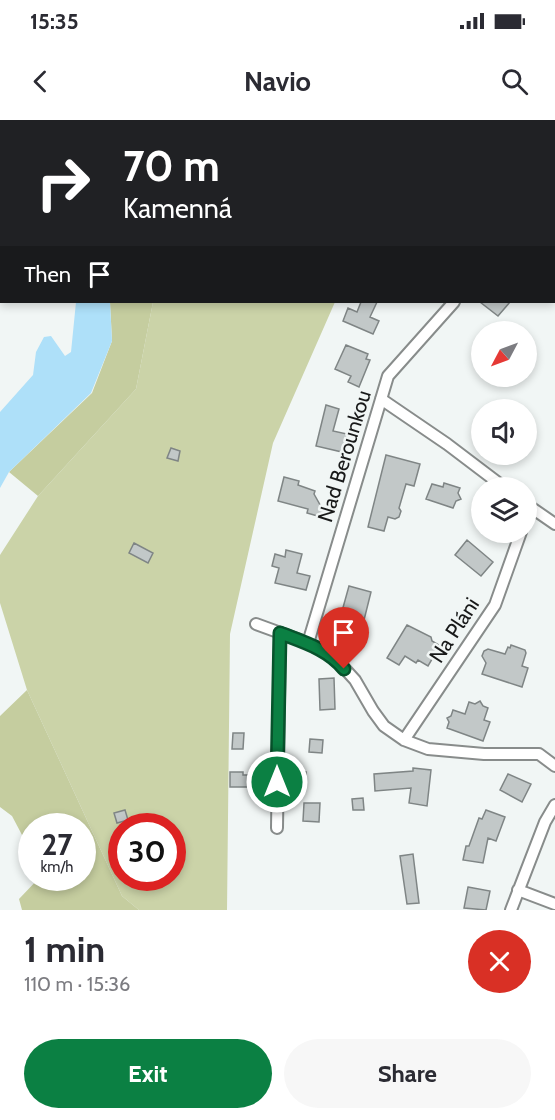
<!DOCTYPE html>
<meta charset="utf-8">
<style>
body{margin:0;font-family:Cabin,sans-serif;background:#f7f7f7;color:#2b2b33;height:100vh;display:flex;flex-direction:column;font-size:22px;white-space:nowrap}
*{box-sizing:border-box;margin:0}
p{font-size:20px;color:#7c7c81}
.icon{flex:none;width:33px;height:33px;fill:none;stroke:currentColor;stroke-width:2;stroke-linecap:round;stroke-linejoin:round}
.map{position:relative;height:790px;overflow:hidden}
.panel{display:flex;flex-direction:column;background:#fff;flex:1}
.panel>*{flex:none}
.top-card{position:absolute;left:0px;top:0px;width:555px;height:183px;box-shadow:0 3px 9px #0003;background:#202124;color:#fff;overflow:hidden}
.needle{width:39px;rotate:229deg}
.controls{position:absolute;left:471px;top:201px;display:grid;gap:12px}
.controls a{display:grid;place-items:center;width:66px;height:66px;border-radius:50%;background:#fff;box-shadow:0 3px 9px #0003;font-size:30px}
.speed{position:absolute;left:18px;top:693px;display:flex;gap:12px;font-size:30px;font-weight:700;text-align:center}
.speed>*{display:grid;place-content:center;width:78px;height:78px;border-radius:50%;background:#fff;box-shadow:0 3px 9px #0003;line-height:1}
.speed small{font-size:15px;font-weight:400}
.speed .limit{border:9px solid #d22;background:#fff;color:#111}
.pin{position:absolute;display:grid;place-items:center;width:51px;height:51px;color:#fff;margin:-62px -26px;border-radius:50% 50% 50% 0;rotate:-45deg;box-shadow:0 0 6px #0007}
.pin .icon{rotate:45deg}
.me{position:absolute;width:66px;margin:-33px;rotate:0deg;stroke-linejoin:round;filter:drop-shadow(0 0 4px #0008)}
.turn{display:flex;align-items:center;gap:21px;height:126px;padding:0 24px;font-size:27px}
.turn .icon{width:78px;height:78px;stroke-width:2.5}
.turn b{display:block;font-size:42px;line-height:51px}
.then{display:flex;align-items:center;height:57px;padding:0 24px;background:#0003;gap:12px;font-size:22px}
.round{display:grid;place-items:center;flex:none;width:63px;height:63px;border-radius:32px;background:#f7f7f7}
.overview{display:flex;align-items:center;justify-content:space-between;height:102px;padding:0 24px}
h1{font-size:36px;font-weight:800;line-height:45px}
.primary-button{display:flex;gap:12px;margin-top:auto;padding:12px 24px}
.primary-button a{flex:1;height:69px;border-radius:36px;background:#0b8043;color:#fff;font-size:24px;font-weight:800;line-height:69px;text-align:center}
.primary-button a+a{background:#f7f7f7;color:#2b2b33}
.status{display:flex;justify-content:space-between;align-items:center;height:42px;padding:0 30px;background:#fff;direction:ltr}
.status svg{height:16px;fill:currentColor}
header{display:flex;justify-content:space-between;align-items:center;height:78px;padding:0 24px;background:#fff;font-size:27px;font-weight:800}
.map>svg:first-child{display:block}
.green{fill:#cbd3a8;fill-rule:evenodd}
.forest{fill:#c5cd9f}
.water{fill:#aee0f9}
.building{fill:#c2c8c8;stroke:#7f8585;stroke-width:1.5}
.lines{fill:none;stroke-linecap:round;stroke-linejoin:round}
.minor-casing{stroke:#888c8b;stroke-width:14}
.minor{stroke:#fff;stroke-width:10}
.route-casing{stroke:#07532c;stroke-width:15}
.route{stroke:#0b8043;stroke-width:10}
.labels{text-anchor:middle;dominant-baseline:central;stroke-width:5;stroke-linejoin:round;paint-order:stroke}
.street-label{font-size:21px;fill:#181919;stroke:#f1f6f5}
</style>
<div class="status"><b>15:35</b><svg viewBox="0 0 49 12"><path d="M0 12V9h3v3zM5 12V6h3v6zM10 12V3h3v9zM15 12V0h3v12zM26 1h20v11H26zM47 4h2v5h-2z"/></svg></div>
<header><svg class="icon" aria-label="back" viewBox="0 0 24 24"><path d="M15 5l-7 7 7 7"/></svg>Navio<svg class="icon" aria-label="search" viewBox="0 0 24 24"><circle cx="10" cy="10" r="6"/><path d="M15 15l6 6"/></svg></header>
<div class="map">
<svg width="555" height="790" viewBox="0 0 555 790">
<rect width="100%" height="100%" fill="#f1f6f5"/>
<path class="green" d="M267,0H481L266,2Z
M153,182H335L273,323L230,514L227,790H139L122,776L27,570L0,483V435L38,376L136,269ZM122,706H172V758H122Z"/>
<path class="forest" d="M133,0H267L266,2Z
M110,182H153L136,269L38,376L9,352L92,273L112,221Z
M27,570L122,776L139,790H22L19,779L39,758H82V706H32L31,732L12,696L0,687V596Z"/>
<path class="water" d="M0,0H133L134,1L2,2L1,128Z
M76,182H110L112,221L91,273L9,352L0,368V292L33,255L36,232L44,217L51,216L65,236L71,232Z"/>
<path class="building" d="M361,182H377L370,197L379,201L373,214L343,201L348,188L357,192Z
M480,182H510L498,196Z
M346,225L368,234L366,239L370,240L359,267L348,262L351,256L335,249Z
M326,285L339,289L333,311L347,314L342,332L316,326Z
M171,328L180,331L178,341L167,338Z
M386,335L420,344L414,366L406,364L399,388L401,391L399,397L395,399L388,397L384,411L368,407Z
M284,357L299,361L298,365L315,371L314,374L328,399L307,393L308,389L278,381Z
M444,363L460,368L458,373L461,379L456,381L453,388L426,379L432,364L443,367Z
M467,420L493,442L481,456L455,435Z
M134,423L153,433L148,443L129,433Z
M286,430L302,434L297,453L310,456L306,470L275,463L279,448L272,446L275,434L285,437Z
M349,466L371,472L362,508L339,502Z
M407,505L431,517L432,521L439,525L438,529L428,546L418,540L416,543L405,536L399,545L387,538Z
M511,525L525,530L526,533L522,546L528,548L522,567L482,554L486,543L482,536L484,531L488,529L505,534L508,527L510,528Z
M334,558L335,589L320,590L319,559Z
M480,581L483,586L488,588L484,600L490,602L483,621L447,608L449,602L447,598L451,596L453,590L465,594L469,582L475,584Z
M233,613H244L243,629H232Z
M310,619L323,620L322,633L309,632Z
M413,648L431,650L427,686L409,683L411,668L375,671L374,654L413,651Z
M295,651L306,652L305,668H294Z
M230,652H243V655H249L250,667H230Z
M508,654L531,664L522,682L500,670Z
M363,678L364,690H353L352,679Z
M304,683H320L319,702L303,701Z
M125,690L128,700L117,703L114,693Z
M486,690L505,697L496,721L488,718L483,743L463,740L466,726H469L479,698L482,699Z
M413,734L419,783L407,784L400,736Z
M468,767L490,771L486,790L464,788Z"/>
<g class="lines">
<defs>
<path id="minor" d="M337,2L338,0
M414,2L415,0
M554,58L555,55
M381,279L447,324L505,368
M526,384L555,404
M256,504L308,523L334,537L355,560L373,591L384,606L404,620L428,629L484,634H539L555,646
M308,523L388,256L454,182
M404,620L495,485L521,412
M277,708L280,513
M518,770L555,784
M511,790L545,702L555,685"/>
</defs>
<use href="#minor" class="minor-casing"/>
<use href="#minor" class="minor"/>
</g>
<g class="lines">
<defs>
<path id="route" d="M277,662L280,513C303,522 328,529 344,549"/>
</defs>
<use href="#route" class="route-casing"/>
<use href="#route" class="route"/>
</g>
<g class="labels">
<g class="street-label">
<text transform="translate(344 336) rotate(-73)">Nad Berounkou</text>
<text transform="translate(454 510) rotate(-57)">Na Pláni</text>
</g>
</g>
</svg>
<div class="controls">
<a><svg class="needle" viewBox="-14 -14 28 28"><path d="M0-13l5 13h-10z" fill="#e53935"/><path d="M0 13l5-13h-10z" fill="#7c7c81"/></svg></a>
<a><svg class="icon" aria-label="sound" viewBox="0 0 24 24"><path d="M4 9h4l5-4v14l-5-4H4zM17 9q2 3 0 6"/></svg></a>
<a><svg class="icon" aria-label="layers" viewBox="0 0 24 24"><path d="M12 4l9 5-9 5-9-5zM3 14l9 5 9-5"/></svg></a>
</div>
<div class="speed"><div>27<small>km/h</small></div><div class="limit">30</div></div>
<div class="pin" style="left:344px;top:549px;background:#d93025"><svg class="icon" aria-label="arrive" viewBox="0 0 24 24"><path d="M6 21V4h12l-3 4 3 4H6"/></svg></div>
<svg class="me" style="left:277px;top:662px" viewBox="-20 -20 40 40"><circle r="17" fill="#0b8043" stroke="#fff" stroke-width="3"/><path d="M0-11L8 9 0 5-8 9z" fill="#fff"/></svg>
<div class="top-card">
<div class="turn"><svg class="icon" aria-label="right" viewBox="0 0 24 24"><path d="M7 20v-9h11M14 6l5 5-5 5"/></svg><div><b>70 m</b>Kamenná</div></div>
<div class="then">Then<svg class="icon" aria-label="arrive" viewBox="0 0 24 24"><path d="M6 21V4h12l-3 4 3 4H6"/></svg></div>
</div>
</div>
<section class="panel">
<div class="overview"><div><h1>1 min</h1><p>110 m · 15:36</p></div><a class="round" style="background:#d93025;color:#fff"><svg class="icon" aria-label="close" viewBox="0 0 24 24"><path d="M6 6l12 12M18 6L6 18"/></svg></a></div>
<div class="primary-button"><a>Exit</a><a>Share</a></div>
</section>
